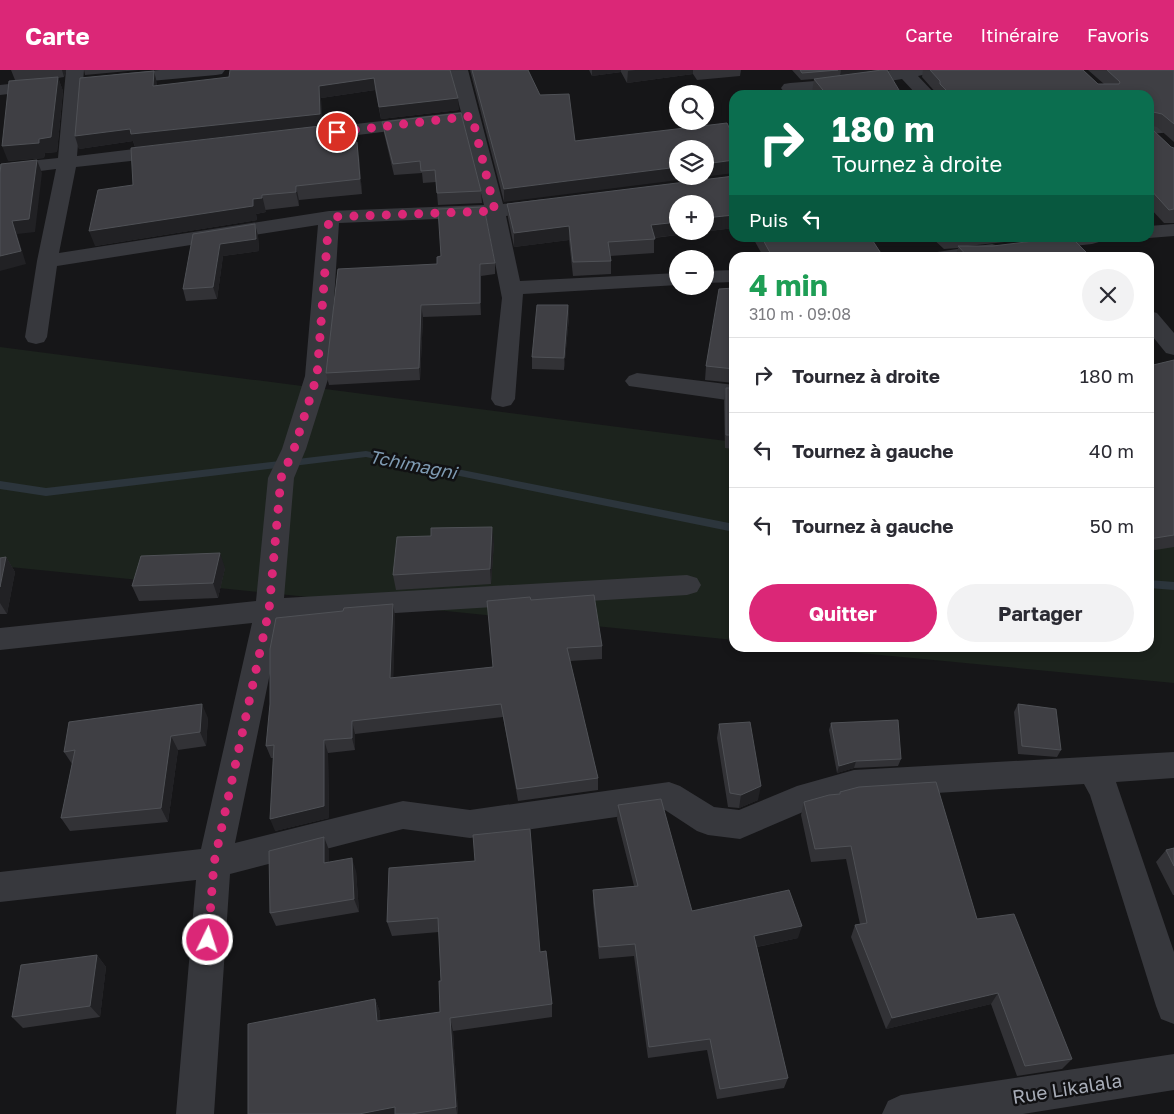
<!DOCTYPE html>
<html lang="fr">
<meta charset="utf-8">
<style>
body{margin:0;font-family:"Golos Text",sans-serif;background:#f2f2f3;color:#2b2b33;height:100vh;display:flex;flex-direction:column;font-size:19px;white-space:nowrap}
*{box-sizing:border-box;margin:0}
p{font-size:16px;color:#7c7c81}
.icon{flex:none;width:28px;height:28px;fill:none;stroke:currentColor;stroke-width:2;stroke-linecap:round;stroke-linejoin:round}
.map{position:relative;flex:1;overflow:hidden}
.details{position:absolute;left:729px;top:182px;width:425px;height:400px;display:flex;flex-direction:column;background:#fff;border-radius:15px;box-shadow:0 2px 8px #0003}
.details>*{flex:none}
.hud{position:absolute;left:729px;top:20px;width:425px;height:152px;border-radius:15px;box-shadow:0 2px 8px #0003;background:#0b6e4f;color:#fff;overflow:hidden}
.buttons{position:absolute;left:669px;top:15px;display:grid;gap:10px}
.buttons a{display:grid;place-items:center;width:45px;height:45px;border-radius:50%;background:#fff;box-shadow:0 2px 8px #0003;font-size:25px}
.pin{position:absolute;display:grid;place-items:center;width:42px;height:42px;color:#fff;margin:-21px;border:2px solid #fff;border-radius:50%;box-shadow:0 1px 5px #0007}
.me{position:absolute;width:55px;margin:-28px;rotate:4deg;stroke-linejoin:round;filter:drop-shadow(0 0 4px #0008)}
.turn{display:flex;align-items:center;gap:18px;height:105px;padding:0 20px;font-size:22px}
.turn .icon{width:65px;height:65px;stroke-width:2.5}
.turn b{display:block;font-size:35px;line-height:42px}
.then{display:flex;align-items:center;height:48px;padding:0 20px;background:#0003;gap:10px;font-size:19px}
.round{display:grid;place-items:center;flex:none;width:52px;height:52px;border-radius:26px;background:#f2f2f3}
.overview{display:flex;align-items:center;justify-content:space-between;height:85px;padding:0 20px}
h1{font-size:30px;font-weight:700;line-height:38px;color:#1e9e55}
.action{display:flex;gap:10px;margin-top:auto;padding:10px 20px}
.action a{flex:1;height:58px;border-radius:30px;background:#db2777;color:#fff;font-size:20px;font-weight:700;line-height:58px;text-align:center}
.action a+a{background:#f2f2f3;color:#2b2b33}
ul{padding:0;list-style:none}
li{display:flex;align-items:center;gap:15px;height:75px;padding:0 20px;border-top:1px solid #e1e1e2}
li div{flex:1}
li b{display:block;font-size:19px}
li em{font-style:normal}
header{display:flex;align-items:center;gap:30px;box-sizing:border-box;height:70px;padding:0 25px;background:#db2777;color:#fff}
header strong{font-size:24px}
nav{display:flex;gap:28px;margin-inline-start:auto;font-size:18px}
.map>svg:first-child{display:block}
.green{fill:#1c231d}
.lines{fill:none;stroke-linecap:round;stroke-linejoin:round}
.stream{fill:#2c353c;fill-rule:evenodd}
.minor{fill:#37383d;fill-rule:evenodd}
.wall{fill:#323236}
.shaded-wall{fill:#212124}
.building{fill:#3f3f44;stroke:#4f5156}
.route{stroke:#db2777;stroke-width:9;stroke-dasharray:0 16.2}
.labels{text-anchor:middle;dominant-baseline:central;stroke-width:5;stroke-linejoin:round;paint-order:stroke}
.water-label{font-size:18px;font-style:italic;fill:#7f9bb3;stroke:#111113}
.near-street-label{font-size:19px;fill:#a8adb8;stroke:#111113}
</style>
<header>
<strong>Carte</strong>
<nav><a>Carte</a><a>Itinéraire</a><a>Favoris</a></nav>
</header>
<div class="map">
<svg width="1174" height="1044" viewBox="0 0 1174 1044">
<rect width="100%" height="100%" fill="#161618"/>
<path class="green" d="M0,277L734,372V570L0,496Z
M1149,426L1174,429V613L807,578H1149Z"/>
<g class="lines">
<path class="stream" d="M366,381L734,454V462L366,387L46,426L0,419V411L46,418Z
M1149,510L1174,512V520L1149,518Z"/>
<path class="minor" d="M66,0H84L77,86L167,75L174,77L176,81L174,85L167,87L76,97L59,183L329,141L484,135L463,52L285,74L278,72L276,68L278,64L285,62L461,42L450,0H468L503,134L544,129L551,131L554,135L551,139L506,146L520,211L678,203V215L523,224L515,329L511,335L503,337L495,335L491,329L502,228L486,147L339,153L329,306L306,379L294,408L284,528L687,505L697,508L701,515L697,522L687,525L281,550L235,773L403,731L470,740L669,712L680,716L714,737L739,740L797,716L854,700L1174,682V708L1116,712L1174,882V954L1161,949L1156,936L1090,725L1084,714L854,728L803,742L740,769L708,765L697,761L665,740L470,768L403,759L230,804L214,1044H176L196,810L0,832V802L201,779L252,553L0,580V558L256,531L268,408L282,379L305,306L318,155L57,196L47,267L44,272L36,274L28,272L25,267L37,191L56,99L0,106V94L58,88Z
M160,0H225L222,4L216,5L118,14L112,13L109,9L112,5L118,4Z
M891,0H930L927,4L918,6L936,25H917L902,9L840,19L790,23L784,22L781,18L784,14L790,13L840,9Z
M45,10L51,11L54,15L51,19L0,25V15Z
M1174,52V62L1149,64V54Z
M1174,154V166L1149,168H1147H1149V156Z
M1040,168H1102L1099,172L1092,174L1037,180L1030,178L1027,174L1030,170Z
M992,174L999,176L1002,180L999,184L983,188H927L930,184L937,182Z
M734,200V212L705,213V201Z
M1149,241L1157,243L1174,263V285L1166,283L1149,262Z
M637,303L734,315V331L629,316L625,311L629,306Z
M1174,984V1020L1023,1044H882L888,1031L901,1025Z"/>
</g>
<path class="wall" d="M11,0H66L64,7L58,8L63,21L57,82L45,83L44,88L8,91L15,10Z
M84,0H139L85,5Z
M450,0L459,40L381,49L375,20L321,28L322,56L135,77L133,71L79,79L75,66L157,13V15Z
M470,0H528L504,132Z
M589,0H741L740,6L697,10L693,4L627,13L621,2L592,6Z
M792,0H877L898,25H813L812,23L814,9L801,10Z
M923,0H1083L1098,14H1104L1088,0H1174V72L1157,57L1153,56V60L1171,77L1174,78V153H1164L1149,137V25H937V24L922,7Z
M382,52L481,121L482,133L438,135L436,112L423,113L422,103L394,105L384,63Z
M320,56L323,70V77L359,86L362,124L299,130V136L265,140L266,142L256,144L257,150L95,176L133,115Z
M734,106V158L654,168V183L610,186L611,191V204L573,206L569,170L514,177L508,148L507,134Z
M255,154L258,166L259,181L223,186L217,229L186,231L183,219Z
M753,168H871L884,188H764Z
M932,168H1041L968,176L1092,188H955L958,178L944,179Z
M495,193V204L481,206V245L423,247L420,310L329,315L326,303L338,199Z
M734,218V313L705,310L706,296Z
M568,235L569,247L564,300L532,299V287Z
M1174,290V477L1149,481V296Z
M726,318H734V379L725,378L724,331Z
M494,472L491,514L396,520L393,505Z
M6,487L15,502L7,544H0V488Z
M225,498L218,528L139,531L132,516Z
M531,530L602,576V589L570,591L598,708V720L518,731L503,647L355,664V680L328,683L329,748L275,761L273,688H271L266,676L343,541L393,534L395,547L393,608L493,597Z
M1018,634L1061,680L1057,687L1018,684L1014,642Z
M208,648L206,676L178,680L168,752L70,761L61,748L72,694L64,682Z
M831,653L901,689L898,696L854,698L837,703L829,660Z
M719,654L758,730L739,738L728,737L717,668Z
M840,722L977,849L1072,989L1062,999L1017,1006L991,934L886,959L851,867L855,855L860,854L846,789L811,792L801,745L804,732L839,724Z
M618,735L692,841L798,868L757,877L788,1008L784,1018L717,1029L707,980L648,988L634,886L599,889L593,833V820L634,816L617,749Z
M1174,778V825H1173L1156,792L1166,780Z
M329,780V792L356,801L359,842L276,856L270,843Z
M389,798L540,882L552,934V947L453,961L458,1044H248L375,929L380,942V951L440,942L441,911L439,862L392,866L387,852Z
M97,885L106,897L100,947L23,958L12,947Z"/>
<path class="shaded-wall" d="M62,0H66L64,7Z
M592,0H621V2L592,6Z
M636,0H693V4L627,13L628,1Z
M841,0H877L840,7Z
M154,1L157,13L156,28L153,16Z
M58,7L63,21L57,82L45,83L44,88L8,91L2,76L39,69Z
M374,8L375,20L321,28L322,56L135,77L133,71L79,79L75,66L319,16Z
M899,20L898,25H876Z
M458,28L459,40L381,49L379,37Z
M320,56L323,70V91L321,77Z
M357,72L359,86L362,124L360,109Z
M37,90L42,103L35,162L17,164L26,194L0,201V186L12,151Z
M734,90V103L504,132V119L678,97V106H705V94Z
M296,116L299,130V136L296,122Z
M262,125L266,142L256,144L257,150L95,176L89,161L253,129Z
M734,145V158L651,168V155L678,152V161H705V148Z
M255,154L258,166L259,181L223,186L217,229L213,217L220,174Z
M569,156V170L514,177V163Z
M480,194L481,206V245L480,233Z
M421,235L423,247L420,310L419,298Z
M568,235L569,247L564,300V288Z
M492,457L494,472L491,514L490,499Z
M220,483L225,498L218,528L213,513Z
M6,487L15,502L7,544L0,533V517Z
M393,534L395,547L393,621L390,608Z
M202,634L208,648L206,676L200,662Z
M352,651L355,664V680L352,668Z
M171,666L178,680L168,752L161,738Z
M324,670L328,683L329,748L275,761L270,749Z
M856,691L854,698L837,703L839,696Z
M761,716L758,730L739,738L741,725Z
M324,767L329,780V806L324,793Z
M352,788L356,801L359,842L354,829Z
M802,856L798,868L751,878L754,866Z
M97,885L106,897L100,947L90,936Z
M998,923L991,934L886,959L892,948Z
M375,929L380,942L381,964L377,951Z
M450,948L453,961L458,1044H457L456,1037Z
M395,1037L398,1044H359Z"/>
<path class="building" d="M230,0H450L458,28L379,37L374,8L319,16L320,44L131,64L130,59L75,66L80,8L154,1L153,16L229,7Z
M472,0H528L540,25L569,24L575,71L727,53L734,68V90L705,94V79H678V97L504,119Z
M800,0H838L802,3Z
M882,0H887L899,20L876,25H827L814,9Z
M930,0H1083L1098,14H1119L1120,12L1107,0H1174V54L1162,44L1153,42V60L1171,77L1174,78V139L1169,140L1149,118V25H951L940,14V11Z
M58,7L51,67L39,69V73L2,76L9,11Z
M461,43L481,121L437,123L435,100L421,101L420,91L393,94L382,52Z
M320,56L321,77L357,72L360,109L296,116V122L262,125V128L253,129V136L89,161L98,120L133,115L131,78Z
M37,90L29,149L12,151L21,181L0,186V103L1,94Z
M734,106V145L705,148V134H678V152L651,155L655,169L608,172L611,191L573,192L569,156L514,163L507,134Z
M484,137L495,193L480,194V233L421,235L419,298L326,303L338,199L437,194V187L441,186L438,139Z
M255,154L256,169L220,174L213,217L183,219L193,164Z
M762,168H871L884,188H773Z
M1059,168H1072L1092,188H969L958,176H993Z
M734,218V299L706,296L719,219Z
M537,235H568L564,288L532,287Z
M1174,290V465L1149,469V296Z
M726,318H734V365H726Z
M492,457L490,499L393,505L397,467L431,466V458Z
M220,483L213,513L132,516L141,486Z
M6,487L0,517V488Z
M594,525L602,576L567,578L598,708L517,719L501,634L352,651V668L324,670V736L270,749L274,675L266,676L270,634V579L276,548L343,541L344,538L393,534L390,608L493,597L487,531L530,527L531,530Z
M202,634L200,662L171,666L161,738L61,748L75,680L64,682L69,652Z
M1018,634L1056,639L1061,680L1022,676Z
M898,650L901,689L856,691L839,696L831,653Z
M750,652L761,716L741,725L730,723L719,654Z
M936,712L977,849L1014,844L1072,989L1025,996L998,923L892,948L855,855L867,853L851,776L815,779L804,732L829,725L840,724V722L859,717Z
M661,729L692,841L789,820L802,856L754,866L788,1008L720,1019L710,969L649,977L635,874L599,877L593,820L638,816L618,735Z
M530,759L540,882L546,881L552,934L450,948L456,1037L411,1044H395V1037L359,1044H248V954L375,929L377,951L440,942L439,911H441L438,848L387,852L389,798L475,791L473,765Z
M324,767V793L352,788L354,829L270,843L269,781Z
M1174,778V796L1166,780Z
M97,885L90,936L12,947L21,895Z"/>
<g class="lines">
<path class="route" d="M208,870L214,793L269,540L281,408L294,379L317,306L329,147L495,141L472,46L337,62"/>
</g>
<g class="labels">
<g class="water-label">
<text transform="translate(413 394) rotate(11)">Tchimagni</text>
</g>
<g class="near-street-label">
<text transform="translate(1067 1018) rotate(-9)">Rue Likalala</text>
</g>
</g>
</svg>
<div class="buttons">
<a><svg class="icon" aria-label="search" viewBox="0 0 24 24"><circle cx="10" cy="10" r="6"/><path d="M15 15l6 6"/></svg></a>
<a><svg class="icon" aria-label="layers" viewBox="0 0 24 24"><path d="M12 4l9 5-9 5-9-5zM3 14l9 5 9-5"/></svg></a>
<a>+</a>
<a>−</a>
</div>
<div class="pin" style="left:337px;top:62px;background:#d93025"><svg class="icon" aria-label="arrive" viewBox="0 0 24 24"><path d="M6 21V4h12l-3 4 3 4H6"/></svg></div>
<svg class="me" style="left:208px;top:870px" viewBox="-20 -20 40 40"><circle r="17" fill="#db2777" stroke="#fff" stroke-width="3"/><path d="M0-11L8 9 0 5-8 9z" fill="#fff"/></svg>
<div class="hud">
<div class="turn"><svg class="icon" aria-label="right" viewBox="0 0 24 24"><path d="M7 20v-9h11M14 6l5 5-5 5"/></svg><div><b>180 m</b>Tournez à droite</div></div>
<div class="then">Puis<svg class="icon" aria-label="left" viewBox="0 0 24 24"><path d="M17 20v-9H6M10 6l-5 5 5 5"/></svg></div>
</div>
<section class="details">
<div class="overview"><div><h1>4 min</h1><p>310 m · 09:08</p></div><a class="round"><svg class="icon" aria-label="close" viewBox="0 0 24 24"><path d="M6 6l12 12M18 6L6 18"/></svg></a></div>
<ul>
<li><svg class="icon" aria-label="right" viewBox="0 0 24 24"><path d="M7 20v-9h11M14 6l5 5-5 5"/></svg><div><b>Tournez à droite</b></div><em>180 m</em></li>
<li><svg class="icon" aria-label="left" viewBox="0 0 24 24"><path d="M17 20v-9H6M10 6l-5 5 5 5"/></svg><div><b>Tournez à gauche</b></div><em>40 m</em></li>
<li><svg class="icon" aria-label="left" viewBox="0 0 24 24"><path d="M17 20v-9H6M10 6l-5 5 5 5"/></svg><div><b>Tournez à gauche</b></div><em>50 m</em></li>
</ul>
<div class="action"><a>Quitter</a><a>Partager</a></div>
</section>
</div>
